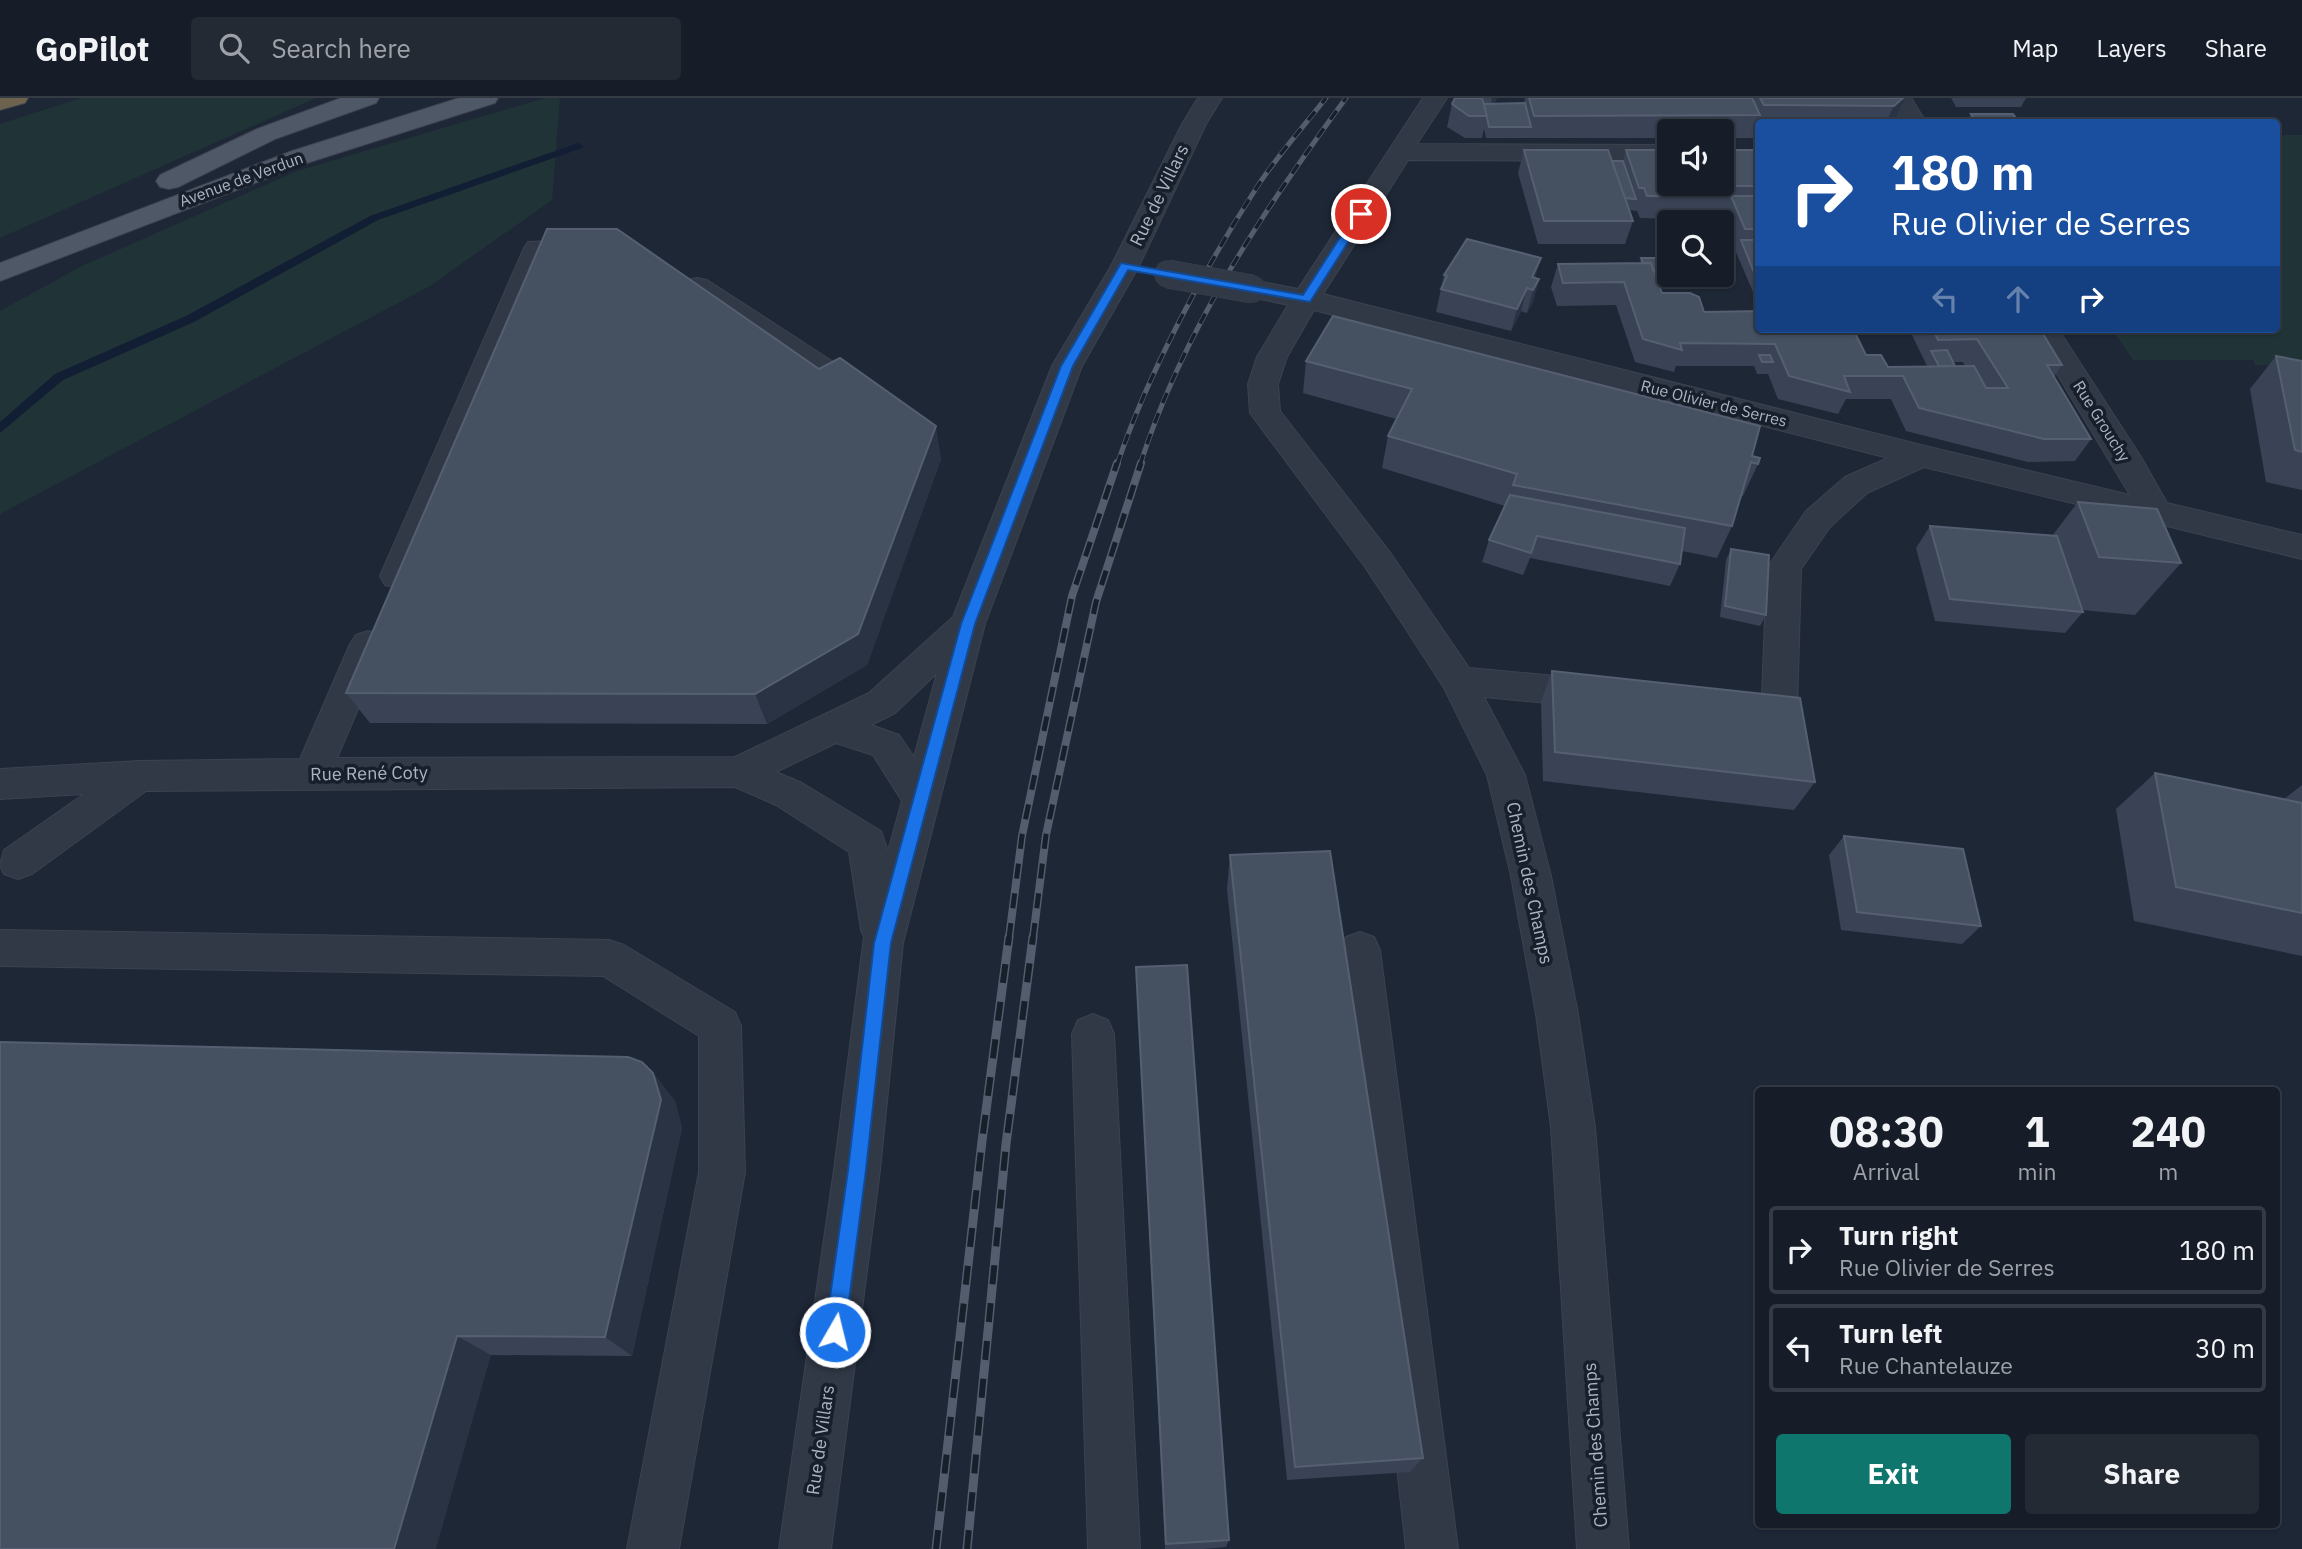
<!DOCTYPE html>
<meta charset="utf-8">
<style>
body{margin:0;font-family:"IBM Plex Sans",sans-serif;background:#232a34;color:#f1f3f6;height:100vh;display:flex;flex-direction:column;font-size:26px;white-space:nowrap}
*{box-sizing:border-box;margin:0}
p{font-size:23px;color:#9ea2a8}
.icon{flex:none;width:38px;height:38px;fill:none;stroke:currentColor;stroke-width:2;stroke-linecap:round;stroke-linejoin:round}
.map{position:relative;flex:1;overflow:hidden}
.side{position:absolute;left:1755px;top:989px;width:525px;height:441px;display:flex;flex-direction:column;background:#161d28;border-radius:7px;box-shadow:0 2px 5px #0004,0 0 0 2px #353b45}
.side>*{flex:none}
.top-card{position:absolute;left:1755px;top:21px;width:525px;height:214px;border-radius:7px;box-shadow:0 2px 5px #0004,0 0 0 2px #353b45;background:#1a4fa0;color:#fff;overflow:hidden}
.buttons{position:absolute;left:1657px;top:21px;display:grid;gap:14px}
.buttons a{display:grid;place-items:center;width:77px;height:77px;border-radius:7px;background:#161d28;box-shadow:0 2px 5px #0004,0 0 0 2px #353b45;font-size:35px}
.pin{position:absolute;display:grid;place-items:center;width:60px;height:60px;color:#fff;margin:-30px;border:4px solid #fff;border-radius:50%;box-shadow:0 2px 7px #0007}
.me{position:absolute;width:77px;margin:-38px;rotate:8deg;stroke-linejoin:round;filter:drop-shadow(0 0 5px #0008)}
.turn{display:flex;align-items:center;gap:24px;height:147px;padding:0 21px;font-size:32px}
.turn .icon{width:91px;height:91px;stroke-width:2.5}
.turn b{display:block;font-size:49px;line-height:60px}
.lanes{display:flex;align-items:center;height:66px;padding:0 21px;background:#0003;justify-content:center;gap:35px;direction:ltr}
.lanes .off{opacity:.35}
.eta{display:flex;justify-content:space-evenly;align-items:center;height:119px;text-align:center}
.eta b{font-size:42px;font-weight:700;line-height:49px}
.action{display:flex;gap:14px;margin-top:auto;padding:14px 21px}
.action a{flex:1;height:80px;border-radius:7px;background:#0f766e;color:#fff;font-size:28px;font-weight:700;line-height:80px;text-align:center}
.action a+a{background:#232a34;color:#f1f3f6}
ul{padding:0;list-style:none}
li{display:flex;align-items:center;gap:21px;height:88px;margin:0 14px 10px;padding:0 7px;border:4px solid #353b45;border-radius:7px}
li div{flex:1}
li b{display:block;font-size:26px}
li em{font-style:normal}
header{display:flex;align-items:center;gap:42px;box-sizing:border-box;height:98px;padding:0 35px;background:#161d28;border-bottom:2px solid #353b45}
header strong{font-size:33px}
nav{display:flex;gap:38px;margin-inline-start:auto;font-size:24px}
.search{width:490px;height:63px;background:#232a34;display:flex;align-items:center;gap:18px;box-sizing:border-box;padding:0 24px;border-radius:7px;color:#9ea2a8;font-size:26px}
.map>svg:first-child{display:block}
.green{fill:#203437}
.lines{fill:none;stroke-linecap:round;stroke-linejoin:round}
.stream{fill:#121e33;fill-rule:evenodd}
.minor-casing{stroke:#3b4250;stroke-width:2}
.major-casing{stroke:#3b4250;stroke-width:2}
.highway-casing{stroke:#39414e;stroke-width:2}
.minor{fill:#313947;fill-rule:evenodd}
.major{fill:#4f5867;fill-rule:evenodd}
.highway{fill:#6d624e;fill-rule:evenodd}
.rail-far2-casing{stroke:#535d6e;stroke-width:5}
.rail-far1-casing{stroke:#535d6e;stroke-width:8}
.rail-casing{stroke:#535d6e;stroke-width:9}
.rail-far2{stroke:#171f2b;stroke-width:3.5;stroke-dasharray:11;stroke-linecap:butt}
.rail-far1{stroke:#171f2b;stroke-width:5;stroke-dasharray:15;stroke-linecap:butt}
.rail{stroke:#171f2b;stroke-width:6;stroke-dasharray:19;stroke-linecap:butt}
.minor-bridge-casing{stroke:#3b4250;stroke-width:29;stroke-linecap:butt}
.minor-bridge{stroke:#313947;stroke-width:28}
.wall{fill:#394355;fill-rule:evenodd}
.shaded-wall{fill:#293344}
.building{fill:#455061;stroke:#555f71;stroke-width:2}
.route{fill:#1a73e8;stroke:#114b97;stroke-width:2}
.labels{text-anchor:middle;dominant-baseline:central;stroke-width:7;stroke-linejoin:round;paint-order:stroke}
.far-street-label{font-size:16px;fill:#abb4c4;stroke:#171f2b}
.street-label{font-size:18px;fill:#abb4c4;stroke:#171f2b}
</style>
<header>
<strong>GoPilot</strong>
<div class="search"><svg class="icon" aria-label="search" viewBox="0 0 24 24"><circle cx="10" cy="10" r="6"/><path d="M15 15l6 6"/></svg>Search here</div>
<nav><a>Map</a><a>Layers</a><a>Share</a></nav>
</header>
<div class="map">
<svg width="2302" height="1451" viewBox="0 0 2302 1451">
<rect width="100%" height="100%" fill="#1e2736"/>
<path class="green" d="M81,0H316L0,140V26Z
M545,0H560L552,102L430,188L0,416V213L82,168L297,73Z
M2277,37H2302V267H2255L2253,262H2133L2112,231H2277Z"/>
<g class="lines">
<path class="stream" d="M578,45L583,48L582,50L378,122L194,224L63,282L0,335V324L55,276L186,218L370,118Z"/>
<defs>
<path id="minor" d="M1198,0H1222L1206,26L1139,168L1082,268L985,526L903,845L880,1072L831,1451H779L834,1072L864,839L861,832L849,754L776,707L735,689L146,693L32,776L18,781L4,776L0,767L4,752L84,696L0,701V671L139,663L300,661L350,546L356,537L368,533L380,537L386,546L337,660L735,659L869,595L953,519L1052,268L1111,168L1182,26ZM937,575L914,659L899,637L871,627L895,615ZM836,645L873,657L902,703L888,753L881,733L802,685L776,674Z
M1423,0H1447L1417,46L1670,47V63L1408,62L1323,196L1921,347L2130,397L2030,231H2058L2141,359L2167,405L2302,437V461L1924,369L1867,395L1830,429L1801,471L1797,613L1792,623C1772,629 1749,625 1729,619L1724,609L1729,599L1742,595L1762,597L1767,470L1806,413L1845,379L1888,360L1314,212L1287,259L1278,286L1280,313L1389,453L1469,570L1599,582L1612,586L1617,596L1612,606L1599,610L1484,599L1525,677L1551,778L1578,916L1595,1029L1629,1451H1577L1551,1029L1536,916L1511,778L1487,677L1444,590L1404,528L1365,469L1250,315L1248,286L1257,259L1288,207L1242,197L1238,191L1242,185L1252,182L1298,191Z
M1887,0H1911L1926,24H1902Z
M590,141L600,143L604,149L600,155L548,158L414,478L409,487L397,490L385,487L380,478L524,150L528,144Z
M697,180L707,182L841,269L845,276L841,283L830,286L819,283L687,194L683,188L687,182Z
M0,832L609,842L624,847L735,914L741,928L745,1074L679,1451H627L699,1074V938L603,878L0,868Z
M1360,834L1374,839L1380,852L1458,1451H1406L1340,852L1346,839Z
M1093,916L1108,922L1114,936L1140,1451H1088L1072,936L1078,922Z"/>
<path id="major" d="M341,0H379L376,5L275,41L178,89L169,91L160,89L156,83L160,77L257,31Z
M459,0H498L495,5L310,64L0,183V165L292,53Z"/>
<path id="highway" d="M0,0H28L25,5L0,12Z"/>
</defs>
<use href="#minor" class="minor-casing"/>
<use href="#major" class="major-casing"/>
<use href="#highway" class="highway-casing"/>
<use href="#minor" class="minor"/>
<use href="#major" class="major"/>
<use href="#highway" class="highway"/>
<defs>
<path id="rail-far2" d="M1117,367C1148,275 1204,171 1257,89C1277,58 1303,29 1326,0
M1140,367C1183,232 1263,113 1346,0"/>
<path id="rail-far1" d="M1009,840L1022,738L1072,498L1117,365
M1033,840L1046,737L1096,504L1141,365"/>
<path id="rail" d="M936,1451L982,1043L1009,839
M967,1451L1006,1046L1033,839"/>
</defs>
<use href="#rail-far2" class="rail-far2-casing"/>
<use href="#rail-far1" class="rail-far1-casing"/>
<use href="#rail" class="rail-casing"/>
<use href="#rail-far2" class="rail-far2"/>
<use href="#rail-far1" class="rail-far1"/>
<use href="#rail" class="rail"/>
<defs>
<path id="minor-bridge" d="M1168,176L1252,191"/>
</defs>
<use href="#minor-bridge" class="minor-bridge-casing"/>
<use href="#minor-bridge" class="minor-bridge"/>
</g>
<path class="wall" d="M1455,0H1497L1494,6L1524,5L1525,0H1905L1894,24H1759V40H1722V33H1670V40H1486L1484,31L1482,40H1465L1447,29L1452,6Z
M1951,0H2026L2021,9H1956Z
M1971,16L2019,24H1967Z
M1524,52L1612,63H1623L1626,52L1722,86V52H1759V208L1718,112L1672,113L1670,121L1640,120L1637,113L1629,112L1633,123L1625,146H1538L1518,75Z
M1641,160L1663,172L1659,184H1658L1662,195L1704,214L1866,257L1888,269L1927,268L1909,231H2040L2062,267L2054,279L2091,341L2075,363L2028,364L1906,333L1891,301H1846L1838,316L1778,301L1768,276H1757L1754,268H1676L1674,274L1635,264L1616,207L1557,208L1551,189L1558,166L1640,165ZM1953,264H1963L1965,268H1955Z
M1444,177L1536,180L1539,181L1533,204L1527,215L1521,213L1511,233L1436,214Z
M2276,258L2302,263V392L2266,384L2250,291Z
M1306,263L1752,358L1758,366L1743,398H1741L1732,428L1717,460L1682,453L1680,466L1670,488L1530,460L1523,477L1482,464L1489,442L1505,408L1382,370L1388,338L1396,321L1303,295Z
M819,271L941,361L867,567L767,626L370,625L346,595Z
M2078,404L2181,465L2135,517L2082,512L2083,514L2065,535L1935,523L1916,450L1930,428L2052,438Z
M1731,451L1766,517L1760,528L1720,519L1726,462Z
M1552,573L1815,684L1794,712L1543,683L1541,603Z
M2155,675L2284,701L2302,687V858L2134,823L2116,711Z
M1844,738L1981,828L1962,846L1841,832L1829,757Z
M1230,757L1423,1360L1410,1374L1287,1382L1227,791Z
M1136,869L1229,1442L1226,1449L1204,1451H1165Z
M653,975L675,1003L682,1030L632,1258L491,1257L0,1451Z"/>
<path class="shaded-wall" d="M1492,0H1497L1489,14Z
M1903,0H1905L1894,24H1886L1894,8Z
M1541,160L1535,182L1532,179Z
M1539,181L1533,204L1527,215L1533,192Z
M1527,190L1521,213L1511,233L1517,211Z
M936,328L941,361L867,567L767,626L755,596Z
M653,975L675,1003L682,1030L632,1258L605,1239Z
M457,1238L491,1257L436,1451H394Z"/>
<path class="building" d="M1455,0H1482L1487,18H1469L1452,6Z
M1529,0H1752L1760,17L1534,18Z
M1760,0H1903L1894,8L1764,7Z
M1525,5L1531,29H1489L1484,6Z
M1971,16H2013L2019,24H1977Z
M1524,52H1608L1633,123H1544Z
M1626,52H1670V86H1722V80L1726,90H1675L1677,98H1647L1644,90H1639Z
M1722,52H1759V88H1735L1722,62Z
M1612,63H1623L1636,101L1625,100Z
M1731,98H1759V131H1745Z
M547,131H617L819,271L840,260L936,328L858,536L755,596L346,595Z
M1467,141L1541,160L1532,179L1539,181L1533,192L1527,190L1517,211L1441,191L1447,178L1444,177Z
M1741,142H1759V161H1758L1753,172Z
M1641,160H1659L1663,172H1653L1651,165H1643Z
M1651,165L1662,195H1690L1699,199L1704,214L1759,213V231H1853L1866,257H1881L1888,269L1974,268L1986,290H2008L1977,241L1938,242L1933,231H2040L2062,267H2047L2091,341H2044L1919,310L1903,278H1844L1850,294L1789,278L1775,246L1680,245L1682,252L1643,241L1624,184L1563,185L1558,166Z
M1333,218L1760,328L1752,358L1760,360L1758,366L1751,364L1732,428L1513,387L1517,376L1388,338L1412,291L1306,263Z
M1947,252L1955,268H1939L1931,253Z
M1759,257H1770L1773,264H1762Z
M2276,258L2302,263V354L2295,352Z
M1510,397L1685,430L1680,466L1537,438L1531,455L1489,442Z
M2078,404L2157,411L2181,465L2099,459Z
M1930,428L2057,438L2083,514L1950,501Z
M1731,451L1769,457L1766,517L1725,508Z
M1552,573L1800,600L1815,684L1555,654Z
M2155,675L2302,705V815L2176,789Z
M1844,738L1963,751L1981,828L1857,814Z
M1330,753L1423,1360L1295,1369L1230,757Z
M1187,867L1229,1442L1166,1446L1136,869Z
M0,944L628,959L642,964L653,975L661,1002L605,1239L457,1238L394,1451H0Z"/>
<path class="route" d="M1361,112L1366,116L1310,204L1128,172L1073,268L975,526L891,845L866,1072L845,1234L842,1242L835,1244L827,1242L825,1234L848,1072L874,845L961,526L1061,268L1121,165L1303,197L1355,116Z"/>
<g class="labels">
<g class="far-street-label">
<text transform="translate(241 81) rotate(-20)">Avenue de Verdun</text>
<text transform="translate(1714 305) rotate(14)">Rue Olivier de Serres</text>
<text transform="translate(2102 323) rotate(58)">Rue Grouchy</text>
</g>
<g class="street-label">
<text transform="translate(1159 97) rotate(-64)">Rue de Villars</text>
<text transform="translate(369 675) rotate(-1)">Rue René Coty</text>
<text transform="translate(1530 785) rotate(78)">Chemin des Champs</text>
<text transform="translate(820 1342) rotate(-82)">Rue de Villars</text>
<text transform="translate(1595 1347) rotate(-94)">Chemin des Champs</text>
</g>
</g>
</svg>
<div class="buttons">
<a><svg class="icon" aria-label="sound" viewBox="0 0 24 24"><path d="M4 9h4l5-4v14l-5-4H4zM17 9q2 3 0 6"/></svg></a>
<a><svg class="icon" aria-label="search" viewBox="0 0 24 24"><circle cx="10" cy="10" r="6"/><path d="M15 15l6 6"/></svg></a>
</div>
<div class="pin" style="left:1361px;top:116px;background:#d93025"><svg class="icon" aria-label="arrive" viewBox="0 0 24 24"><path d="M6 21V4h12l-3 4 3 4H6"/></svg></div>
<svg class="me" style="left:835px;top:1234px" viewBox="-20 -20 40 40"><circle r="17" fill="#1a73e8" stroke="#fff" stroke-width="3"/><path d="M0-11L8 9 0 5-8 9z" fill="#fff"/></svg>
<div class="top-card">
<div class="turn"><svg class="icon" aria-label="right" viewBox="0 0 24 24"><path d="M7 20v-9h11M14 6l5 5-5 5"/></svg><div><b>180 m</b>Rue Olivier de Serres</div></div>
<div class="lanes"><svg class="icon off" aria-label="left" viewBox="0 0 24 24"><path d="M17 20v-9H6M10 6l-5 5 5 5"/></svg><svg class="icon off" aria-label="ahead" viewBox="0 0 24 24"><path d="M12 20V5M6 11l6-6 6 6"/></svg><svg class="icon" aria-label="right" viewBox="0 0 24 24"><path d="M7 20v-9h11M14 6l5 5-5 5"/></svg></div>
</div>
<section class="side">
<div class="eta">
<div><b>08:30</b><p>Arrival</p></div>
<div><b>1</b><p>min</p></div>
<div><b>240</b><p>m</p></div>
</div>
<ul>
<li><svg class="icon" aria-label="right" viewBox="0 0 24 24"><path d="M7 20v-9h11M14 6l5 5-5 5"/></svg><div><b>Turn right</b><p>Rue Olivier de Serres</p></div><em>180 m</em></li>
<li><svg class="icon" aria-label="left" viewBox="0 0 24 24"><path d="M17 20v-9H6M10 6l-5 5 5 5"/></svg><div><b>Turn left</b><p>Rue Chantelauze</p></div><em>30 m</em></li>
</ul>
<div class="action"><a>Exit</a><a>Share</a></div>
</section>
</div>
